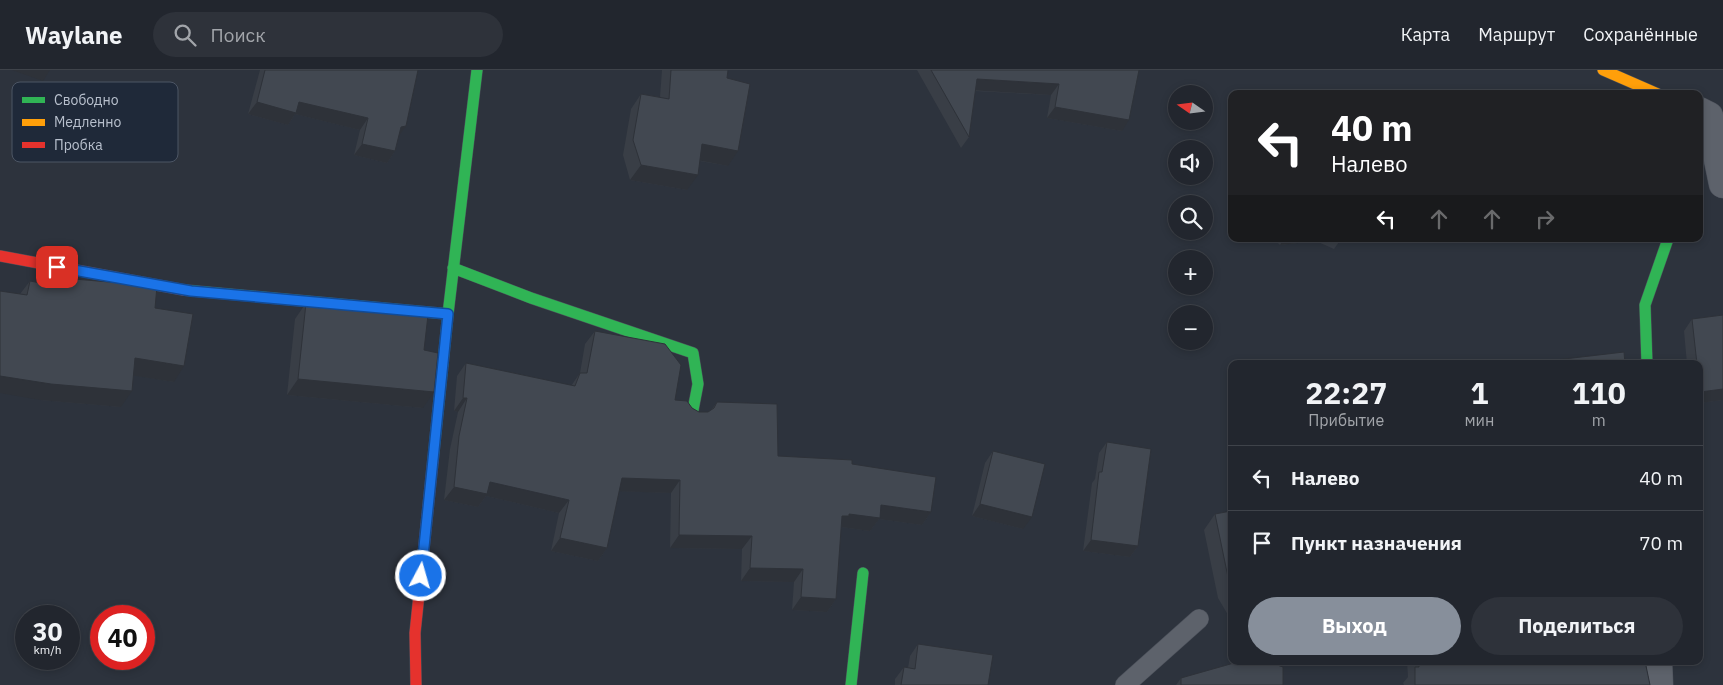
<!DOCTYPE html>
<html lang="ru">
<meta charset="utf-8">
<style>
body{margin:0;font-family:"IBM Plex Sans",sans-serif;background:#2e323a;color:#f1f3f6;height:100vh;display:flex;flex-direction:column;font-size:19px;white-space:nowrap}
*{box-sizing:border-box;margin:0}
p{font-size:16px;color:#a2a5aa}
.icon{flex:none;width:28px;height:28px;fill:none;stroke:currentColor;stroke-width:2;stroke-linecap:round;stroke-linejoin:round}
.map{position:relative;flex:1;overflow:hidden}
.drawer{position:absolute;left:1228px;top:290px;width:475px;height:305px;display:flex;flex-direction:column;background:#22262e;border-radius:10px;box-shadow:0 2px 8px #0003,0 0 0 1px #3f434a}
.drawer>*{flex:none}
.top-card{position:absolute;left:1228px;top:20px;width:475px;height:152px;border-radius:10px;box-shadow:0 2px 8px #0003,0 0 0 1px #3f434a;background:#202124;color:#fff;overflow:hidden}
.needle{width:32px;rotate:284deg}
.controls{position:absolute;left:1168px;top:15px;display:grid;gap:10px}
.controls a{display:grid;place-items:center;width:45px;height:45px;border-radius:50%;background:#22262e;box-shadow:0 2px 8px #0003,0 0 0 1px #3f434a;font-size:25px}
.speed{position:absolute;left:15px;top:535px;display:flex;gap:10px;font-size:25px;font-weight:700;text-align:center}
.speed>*{display:grid;place-content:center;width:65px;height:65px;border-radius:50%;background:#22262e;box-shadow:0 2px 8px #0003,0 0 0 1px #3f434a;line-height:1}
.speed small{font-size:12px;font-weight:400}
.speed .limit{border:8px solid #d22;background:#fff;color:#111}
.pin{position:absolute;display:grid;place-items:center;width:42px;height:42px;color:#fff;margin:-21px;border-radius:10px;box-shadow:0 2px 8px #0006}
.me{position:absolute;width:55px;margin:-28px;rotate:6deg;stroke-linejoin:round;filter:drop-shadow(0 0 4px #0008)}
.turn{display:flex;align-items:center;gap:18px;height:105px;padding:0 20px;font-size:22px}
.turn .icon{width:65px;height:65px;stroke-width:2.5}
.turn b{display:block;font-size:35px;line-height:42px}
.lanes{display:flex;align-items:center;height:48px;padding:0 20px;background:#0003;justify-content:center;gap:25px;direction:ltr}
.lanes .off{opacity:.35}
.eta{display:flex;justify-content:space-evenly;align-items:center;height:85px;text-align:center}
.eta b{font-size:30px;font-weight:800;line-height:35px}
.cta{display:flex;gap:10px;margin-top:auto;padding:10px 20px}
.cta a{flex:1;height:58px;border-radius:30px;background:#878f9b;color:#fff;font-size:20px;font-weight:800;line-height:58px;text-align:center}
.cta a+a{background:#2e323a;color:#f1f3f6}
ul{padding:0;list-style:none}
li{display:flex;align-items:center;gap:15px;height:65px;padding:0 20px;border-top:1px solid #3f434a}
li div{flex:1}
li b{display:block;font-size:19px}
li em{font-style:normal}
header{display:flex;align-items:center;gap:30px;box-sizing:border-box;height:70px;padding:0 25px;background:#22262e;border-bottom:1px solid #3f434a}
header strong{font-size:24px}
nav{display:flex;gap:28px;margin-inline-start:auto;font-size:18px}
.search{width:350px;height:45px;background:#2e323a;display:flex;align-items:center;gap:12px;box-sizing:border-box;padding:0 18px;border-radius:28px;color:#a2a5aa;font-size:19px}
.map>svg:first-child{display:block}
.lines{fill:none;stroke-linecap:round;stroke-linejoin:round}
.lane-casing{stroke:#4b505a;stroke-width:20}
.street-casing{stroke:#4b505a;stroke-width:29}
.fast-casing{stroke:#4b505a;stroke-width:12}
.slow-casing{stroke:#4b505a;stroke-width:12}
.jam-casing{stroke:#4b505a;stroke-width:12}
.lane{stroke:#5d626b;stroke-width:19}
.street{stroke:#5d626b;stroke-width:28}
.fast{stroke:#30b455;stroke-width:11}
.slow{stroke:#ff9f0a;stroke-width:11}
.jam{stroke:#e5322d;stroke-width:11}
.wall{fill:#393e46}
.shaded-wall{fill:#2e3239}
.building{fill:#424851;stroke:#2e3239}
.route-casing{stroke:#114b97;stroke-width:12}
.route{stroke:#1a73e8;stroke-width:9}
.key{fill:#1f2939;stroke:#4d5665;stroke-width:1}
.key-label{font-size:14px;fill:#b8c0cd}
</style>
<header>
<strong>Waylane</strong>
<div class="search"><svg class="icon" aria-label="search" viewBox="0 0 24 24"><circle cx="10" cy="10" r="6"/><path d="M15 15l6 6"/></svg>Поиск</div>
<nav><a>Карта</a><a>Маршрут</a><a>Сохранённые</a></nav>
</header>
<div class="map">
<svg width="1723" height="615" viewBox="0 0 1723 615">
<rect width="100%" height="100%" fill="#2d333d"/>
<g class="lines">
<defs>
<path id="lane" d="M1125,615L1199,549"/>
<path id="street" d="M1699,41L1709,46L1723,114
M1658,591L1659,615"/>
<path id="fast" d="M453,198L531,228L693,283L698,314L693,340
M184,220L448,244
M1647,294L1645,235L1668,169
M433,390L448,244L477,0
M851,615L863,503"/>
<path id="slow" d="M1603,0L1658,24"/>
<path id="jam" d="M0,186L184,220
M416,615L415,563L433,390"/>
</defs>
<use href="#lane" class="lane-casing"/>
<use href="#street" class="street-casing"/>
<use href="#fast" class="fast-casing"/>
<use href="#slow" class="slow-casing"/>
<use href="#jam" class="jam-casing"/>
<use href="#lane" class="lane"/>
<use href="#street" class="street"/>
<use href="#fast" class="fast"/>
<use href="#slow" class="slow"/>
<use href="#jam" class="jam"/>
</g>
<path class="wall" d="M260,0H418L406,56L398,66L395,81L387,93L354,85L360,60L295,44L288,55L248,44Z
M662,0H728L727,8L728,96L700,91L687,120L630,110L623,85L631,39L641,24L660,27Z
M917,0H1139L1122,61L1047,48L1051,25L975,21L969,67L961,78Z
M1274,169H1341L1334,179L1316,171L1280,175Z
M30,211L155,238L174,312L133,305L121,337L40,330L20,224Z
M306,233L424,280L423,338L287,325L295,249Z
M1723,245V330L1699,333V294H1687L1684,261L1692,249Z
M595,261L675,330L699,342H708L712,339L717,332L778,386L852,394L931,442L922,455L879,449L870,461L841,457L836,529L827,542L792,540L794,512L741,511L742,479L670,478L671,423L619,421L607,478L598,491L551,481L559,443L486,426L478,437L444,430L450,379L458,342L454,341L457,306L466,293L571,316L580,303L585,274Z
M1107,372L1138,476L1130,487L1083,481L1092,413L1095,409L1099,383Z
M993,381L1023,459L972,446L985,393Z
M1231,441V550L1218,528L1204,460L1215,444Z
M918,574L988,615H895V609L904,597L908,598L910,586Z
M1407,591H1645L1650,615H1404L1403,613L1408,607Z
M1181,608L1283,615H1176Z"/>
<path class="shaded-wall" d="M12,0H50L43,11Z
M977,9L1059,14L1051,25L969,20Z
M257,32H299L368,48L360,60L295,44L288,55L248,44Z
M1055,37L1129,50L1122,61L1047,48Z
M406,56L398,67L401,57Z
M362,74L395,81L387,93L354,85Z
M702,74L738,81L728,96L692,89Z
M641,95L698,105L687,120L630,110Z
M1284,169H1317L1316,171L1280,175Z
M135,288L184,296L174,312L124,304Z
M0,306L132,321L121,337L40,330L0,323Z
M298,309L434,322L423,338L287,325Z
M1723,319V330L1699,333V324L1700,322Z
M463,328H467L458,342L454,341Z
M622,408L680,410L671,423L613,421Z
M490,412L569,430L559,443L486,426L478,437L444,430L454,417Z
M980,434L1032,447L1023,459L972,446Z
M881,435L931,442L922,455L879,449L870,461L841,457L842,446Z
M679,465L752,466L742,479L670,478Z
M560,468L607,478L598,491L551,481Z
M1091,470L1138,476L1130,487L1083,481Z
M750,498L803,499L794,512L741,511Z
M801,527L836,529L827,542L792,540Z"/>
<path class="building" d="M265,0H418L406,56L401,57L395,81L362,74L368,48L299,32L296,43L257,32Z
M671,0H728L727,8L750,14L738,81L702,74L698,105L641,95L633,70L641,24L669,29Z
M931,0H1139L1129,50L1055,37L1059,14L977,9L969,67Z
M50,207L157,216L155,238L193,244L184,296L135,288L132,321L51,314L0,306V221L27,225L30,211L46,214Z
M306,233L428,245L424,280L438,283L434,322L298,309Z
M1723,245V319L1700,322L1699,307V294H1697L1692,249Z
M595,261L665,274L681,295L675,330L687,331L692,338L699,342H708L714,338L717,332L777,334L778,386L852,390V394L936,407L931,442L881,435L880,448L849,444V446H842L836,529L801,527L803,499L750,498L752,466L679,465L680,410L622,408L607,478L560,468L569,430L490,412L487,424L454,417L459,366L467,328H463L466,293L575,316L580,303H587Z
M1624,282L1625,294H1521Z
M1107,372L1151,379L1138,476L1091,470L1099,402H1102Z
M993,381L1045,394L1032,447L980,434Z
M1231,441V516L1229,512L1215,444Z
M918,574L993,585L988,615H901L904,597L915,599Z
M1241,591H1265L1283,597V615H1181V608Z
M1419,591H1645L1650,615H1415V597H1419Z"/>
<g class="lines">
<defs>
<path id="route" d="M57,197L191,221L448,244L421,506"/>
</defs>
<use href="#route" class="route-casing"/>
<use href="#route" class="route"/>
</g>
<rect x="12" y="12" width="166" height="80" rx="8" class="key"/>
<rect x="22" y="27" width="23" height="6" fill="#30b455"/>
<rect x="22" y="49" width="23" height="7" fill="#ff9f0a"/>
<rect x="22" y="72" width="23" height="6" fill="#e5322d"/>
<g class="key-label">
<text x="54" y="35">Свободно</text>
<text x="54" y="57">Медленно</text>
<text x="54" y="80">Пробка</text>
</g>
</svg>
<div class="controls">
<a><svg class="needle" viewBox="-14 -14 28 28"><path d="M0-13l5 13h-10z" fill="#e53935"/><path d="M0 13l5-13h-10z" fill="#a2a5aa"/></svg></a>
<a><svg class="icon" aria-label="sound" viewBox="0 0 24 24"><path d="M4 9h4l5-4v14l-5-4H4zM17 9q2 3 0 6"/></svg></a>
<a><svg class="icon" aria-label="search" viewBox="0 0 24 24"><circle cx="10" cy="10" r="6"/><path d="M15 15l6 6"/></svg></a>
<a>+</a>
<a>−</a>
</div>
<div class="speed"><div>30<small>km/h</small></div><div class="limit">40</div></div>
<div class="pin" style="left:57px;top:197px;background:#d93025"><svg class="icon" aria-label="arrive" viewBox="0 0 24 24"><path d="M6 21V4h12l-3 4 3 4H6"/></svg></div>
<svg class="me" style="left:421px;top:506px" viewBox="-20 -20 40 40"><circle r="17" fill="#1a73e8" stroke="#fff" stroke-width="3"/><path d="M0-11L8 9 0 5-8 9z" fill="#fff"/></svg>
<div class="top-card">
<div class="turn"><svg class="icon" aria-label="left" viewBox="0 0 24 24"><path d="M17 20v-9H6M10 6l-5 5 5 5"/></svg><div><b>40 m</b>Налево</div></div>
<div class="lanes"><svg class="icon" aria-label="left" viewBox="0 0 24 24"><path d="M17 20v-9H6M10 6l-5 5 5 5"/></svg><svg class="icon off" aria-label="ahead" viewBox="0 0 24 24"><path d="M12 20V5M6 11l6-6 6 6"/></svg><svg class="icon off" aria-label="ahead" viewBox="0 0 24 24"><path d="M12 20V5M6 11l6-6 6 6"/></svg><svg class="icon off" aria-label="right" viewBox="0 0 24 24"><path d="M7 20v-9h11M14 6l5 5-5 5"/></svg></div>
</div>
<section class="drawer">
<div class="eta">
<div><b>22:27</b><p>Прибытие</p></div>
<div><b>1</b><p>мин</p></div>
<div><b>110</b><p>m</p></div>
</div>
<ul>
<li><svg class="icon" aria-label="left" viewBox="0 0 24 24"><path d="M17 20v-9H6M10 6l-5 5 5 5"/></svg><div><b>Налево</b></div><em>40 m</em></li>
<li><svg class="icon" aria-label="arrive" viewBox="0 0 24 24"><path d="M6 21V4h12l-3 4 3 4H6"/></svg><div><b>Пункт назначения</b></div><em>70 m</em></li>
</ul>
<div class="cta"><a>Выход</a><a>Поделиться</a></div>
</section>
</div>
